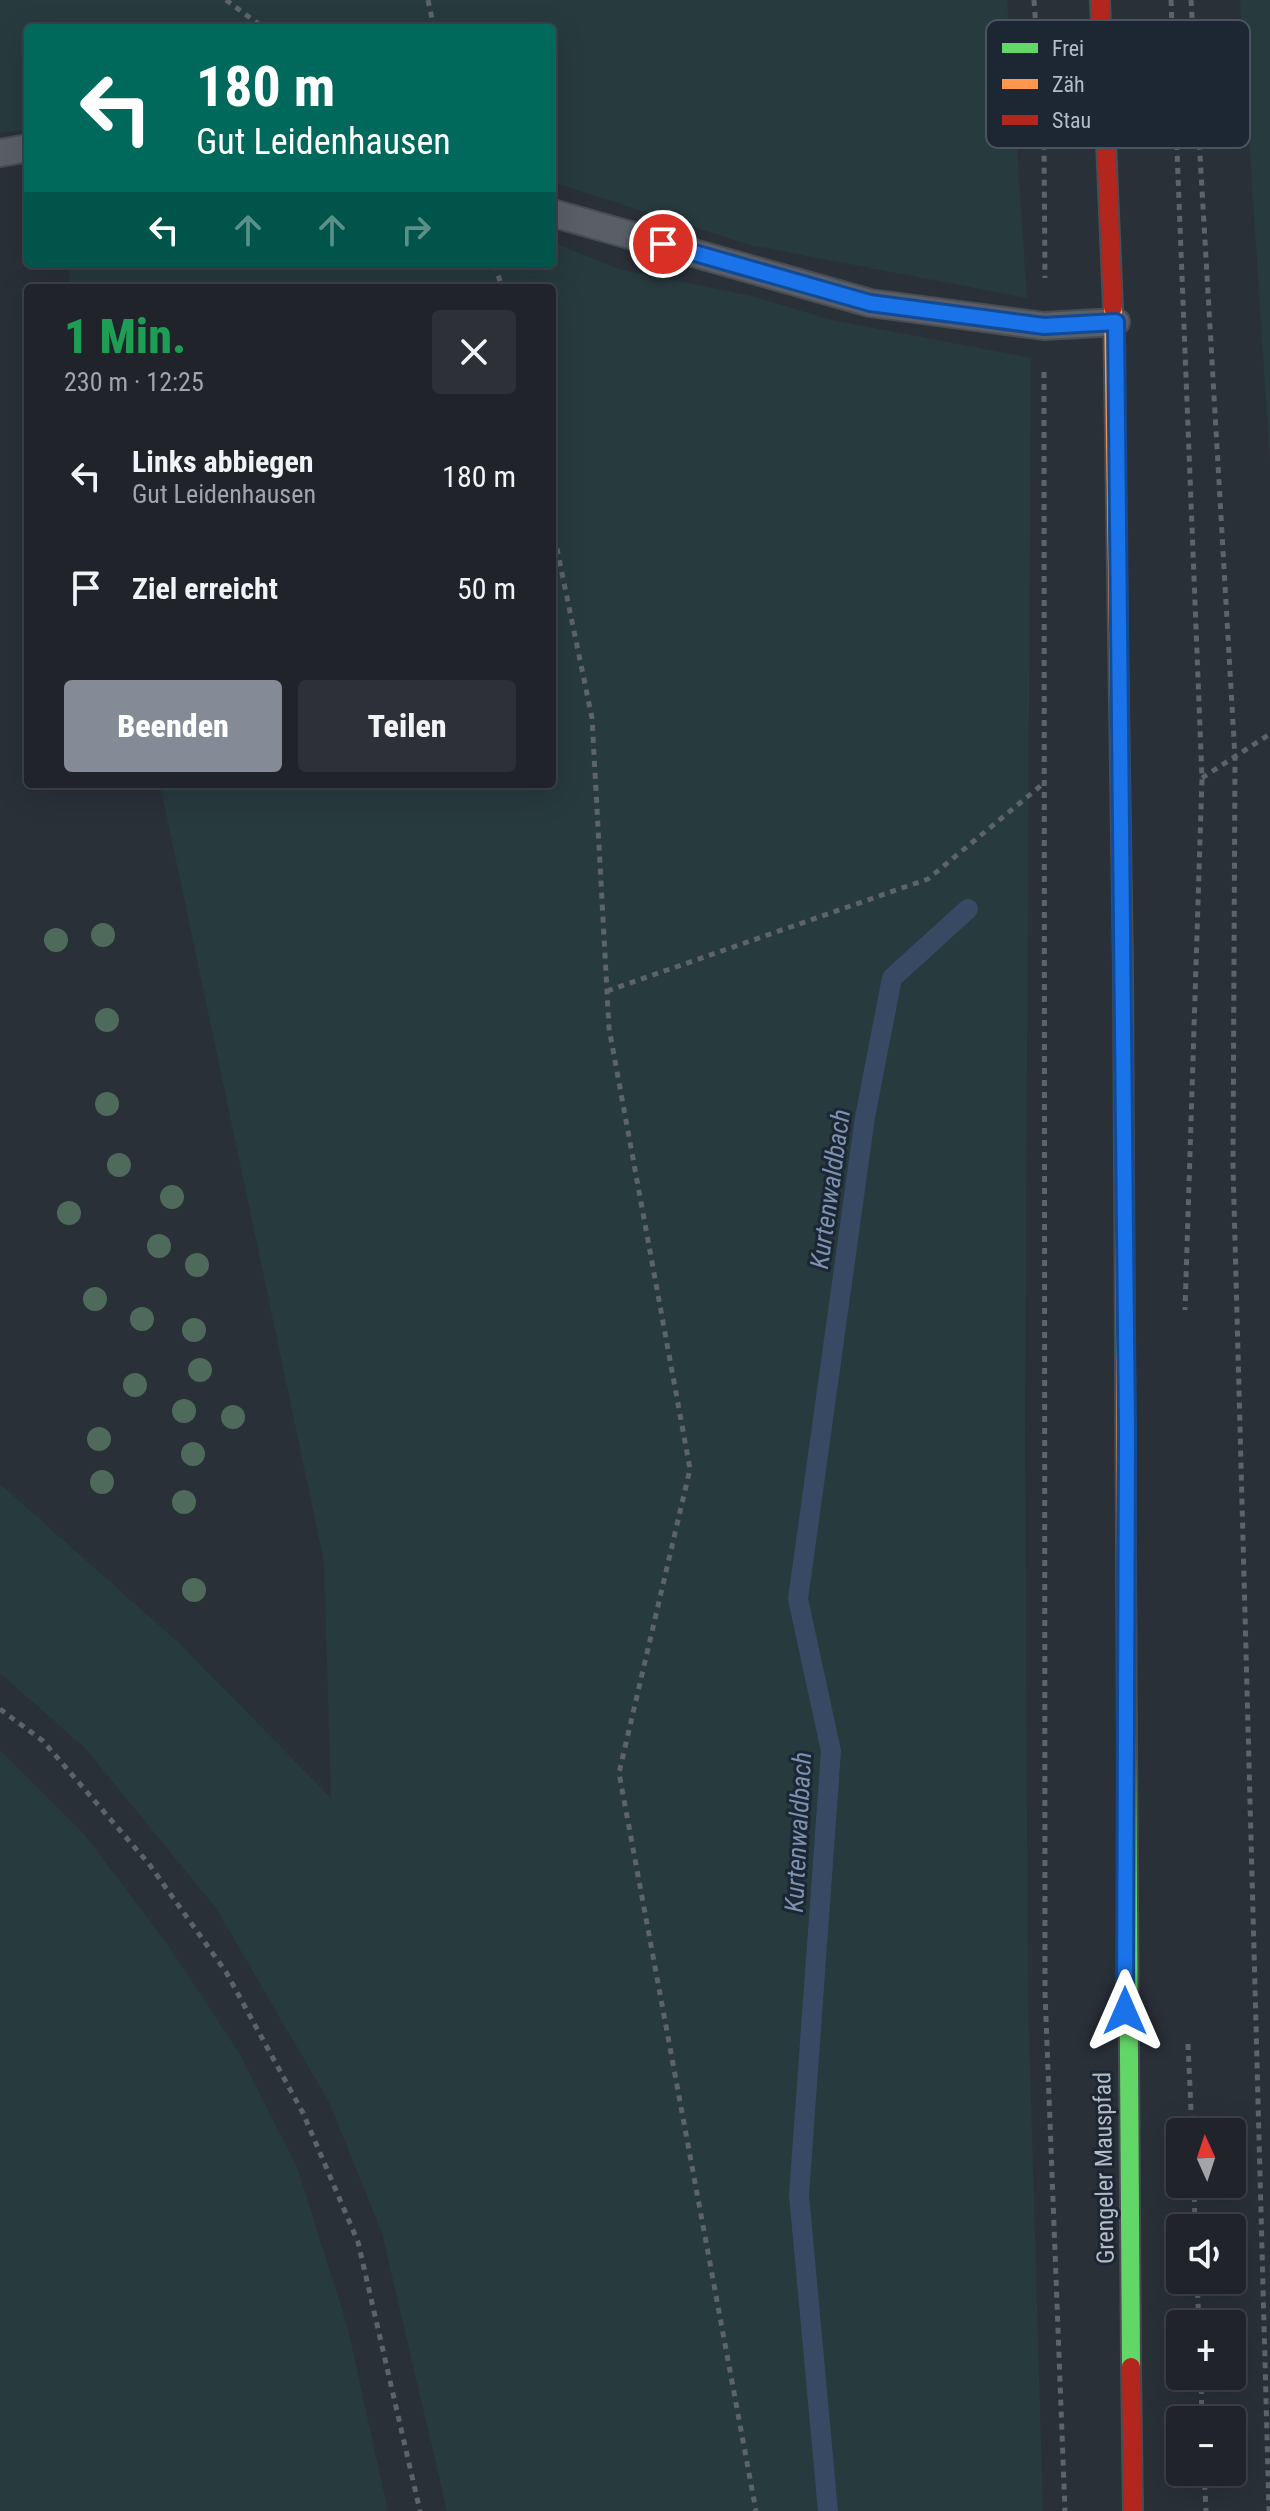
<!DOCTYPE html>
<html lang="de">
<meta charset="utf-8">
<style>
body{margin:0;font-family:"Roboto Condensed",sans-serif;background:#2d3036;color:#f1f3f6;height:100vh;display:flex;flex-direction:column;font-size:30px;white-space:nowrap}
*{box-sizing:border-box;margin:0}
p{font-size:26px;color:#a2a4a8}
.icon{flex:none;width:44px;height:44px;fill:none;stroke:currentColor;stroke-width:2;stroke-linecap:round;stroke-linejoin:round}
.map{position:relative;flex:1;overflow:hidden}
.drawer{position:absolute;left:24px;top:284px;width:532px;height:504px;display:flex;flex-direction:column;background:#20242a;border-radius:8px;box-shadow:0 8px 32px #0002,0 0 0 2px #3d4147}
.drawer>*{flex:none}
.banner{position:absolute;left:24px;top:24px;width:532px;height:244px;border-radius:8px;box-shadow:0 8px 32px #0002,0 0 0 2px #3d4147;background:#00695c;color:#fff;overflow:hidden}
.needle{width:52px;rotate:357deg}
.fabs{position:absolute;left:1166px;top:2118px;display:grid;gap:16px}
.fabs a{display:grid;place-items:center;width:80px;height:80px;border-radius:8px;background:#20242a;box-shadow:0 8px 32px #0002,0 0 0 2px #3d4147;font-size:40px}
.pin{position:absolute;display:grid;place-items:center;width:68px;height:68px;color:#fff;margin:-34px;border:4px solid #fff;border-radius:50%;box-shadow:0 2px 8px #0007}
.me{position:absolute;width:88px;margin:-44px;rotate:0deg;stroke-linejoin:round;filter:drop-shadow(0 0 6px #0008)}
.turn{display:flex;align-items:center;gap:28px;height:168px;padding:0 40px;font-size:36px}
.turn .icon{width:104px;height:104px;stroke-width:2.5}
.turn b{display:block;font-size:56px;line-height:68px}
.lanes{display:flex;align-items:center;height:76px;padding:0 40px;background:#0003;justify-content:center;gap:40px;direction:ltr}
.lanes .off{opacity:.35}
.round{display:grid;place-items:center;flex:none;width:84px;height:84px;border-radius:8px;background:#2d3036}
.summary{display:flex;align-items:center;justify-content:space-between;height:136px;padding:0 40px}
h1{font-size:48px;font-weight:800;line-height:60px;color:#1e9e55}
.action{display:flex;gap:16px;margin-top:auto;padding:16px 40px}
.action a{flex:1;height:92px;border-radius:8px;background:#848b96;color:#fff;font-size:32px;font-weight:800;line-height:92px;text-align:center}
.action a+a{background:#2d3036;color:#f1f3f6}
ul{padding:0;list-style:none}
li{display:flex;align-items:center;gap:24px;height:112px;padding:0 40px}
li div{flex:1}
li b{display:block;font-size:30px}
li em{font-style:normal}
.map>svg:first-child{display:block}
.green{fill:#273a3e}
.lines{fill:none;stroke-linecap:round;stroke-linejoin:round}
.stream{stroke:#384963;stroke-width:20}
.lane-casing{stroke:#484c53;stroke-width:30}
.fast-casing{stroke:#484c53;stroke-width:22}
.slow-casing{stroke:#484c53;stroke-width:22}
.jam-casing{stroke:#484c53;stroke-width:22}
.path{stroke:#5d636a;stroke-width:5;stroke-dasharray:6 6;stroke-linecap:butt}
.lane{stroke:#5a5e66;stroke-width:26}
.fast{stroke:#63d668;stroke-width:18}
.slow{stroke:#ff974d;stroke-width:18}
.jam{stroke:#b3261e;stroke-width:18}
.tree{fill:#4e6a5a}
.route-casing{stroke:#114b97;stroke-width:20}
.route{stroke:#1a73e8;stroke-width:14}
.labels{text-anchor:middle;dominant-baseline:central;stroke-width:6;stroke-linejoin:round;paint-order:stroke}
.street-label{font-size:24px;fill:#b4bcc9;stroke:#1d2633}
.water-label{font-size:26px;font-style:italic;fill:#7c92b1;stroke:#1d2633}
.key{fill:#1d2633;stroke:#4a5360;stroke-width:2}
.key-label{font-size:22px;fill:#b4bcc9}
</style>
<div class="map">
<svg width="1270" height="2511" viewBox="0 0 1270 2511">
<rect width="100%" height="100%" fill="#2a3038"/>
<path class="green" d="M0,0H1007L1027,298L750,245L552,182V28H28V129L0,133Z
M1240,0H1270V462Z
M552,242L619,269L751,296L832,320L1031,358L1025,1428L1028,1995L1043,2511H447L382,2233L329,2102L216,1908L85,1748L0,1673V1484L180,1644L331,1798L324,1562L160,784H552V288H69L70,264H552Z
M0,1750L84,1834L168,1945L241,2056L297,2167L347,2325L388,2511H0Z"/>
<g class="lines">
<path class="stream" d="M828,2511L799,2195L831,1751L798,1599L865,1117L892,978L968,909"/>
<defs>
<path id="lane" d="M0,153L28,148
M552,213L870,303L1044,326L1116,322"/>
<path id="fast" d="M1123,967L1125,1359
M1127,1747L1131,2367"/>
<path id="slow" d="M1113,307L1123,967
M1125,1359L1127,1747"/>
<path id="jam" d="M1100,0L1113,307
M1131,2367L1133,2511"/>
</defs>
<use href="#lane" class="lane-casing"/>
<use href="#fast" class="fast-casing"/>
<use href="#slow" class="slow-casing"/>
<use href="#jam" class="jam-casing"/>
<path class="path" d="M226,0L264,28
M428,0L434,28
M1034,0L1044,144L1045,278
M1171,0L1202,778L1185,1310
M1191,0L1235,757L1233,1166L1269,2511
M495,264L502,288
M1044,372L1045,1992L1065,2511
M552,525L592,718L609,1028L690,1469L619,1773L756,2511
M1202,778L1270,734
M607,991L928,879L1044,783
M0,1709L43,1741L149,1864L226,1972L303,2113L358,2242L420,2511
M1188,2044L1192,2132
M1194,2184L1195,2228
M1197,2280L1199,2324
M1201,2376L1202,2420
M1204,2472L1206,2511"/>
<use href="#lane" class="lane"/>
<use href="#fast" class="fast"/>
<use href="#slow" class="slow"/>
<use href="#jam" class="jam"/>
</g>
<g class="tree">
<circle cx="103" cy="935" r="12"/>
<circle cx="56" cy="940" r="12"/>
<circle cx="107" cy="1020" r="12"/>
<circle cx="107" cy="1104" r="12"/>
<circle cx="119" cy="1165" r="12"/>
<circle cx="172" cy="1197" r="12"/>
<circle cx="69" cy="1213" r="12"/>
<circle cx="159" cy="1246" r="12"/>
<circle cx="197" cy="1265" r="12"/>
<circle cx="95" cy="1299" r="12"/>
<circle cx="142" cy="1319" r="12"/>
<circle cx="194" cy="1330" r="12"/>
<circle cx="200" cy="1370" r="12"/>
<circle cx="135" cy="1385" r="12"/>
<circle cx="184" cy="1411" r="12"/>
<circle cx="233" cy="1417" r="12"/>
<circle cx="99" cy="1439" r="12"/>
<circle cx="193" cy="1454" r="12"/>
<circle cx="102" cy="1482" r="12"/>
<circle cx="184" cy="1502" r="12"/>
<circle cx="194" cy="1590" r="12"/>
</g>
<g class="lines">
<defs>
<path id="route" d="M663,244L870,303L1044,326L1116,322L1127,1431L1125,2011"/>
</defs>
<use href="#route" class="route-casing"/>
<use href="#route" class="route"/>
</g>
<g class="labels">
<g class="street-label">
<text transform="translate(1104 2168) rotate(-91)">Grengeler Mauspfad</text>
</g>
<g class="water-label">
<text transform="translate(830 1189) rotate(-82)">Kurtenwaldbach</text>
<text transform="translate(798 1832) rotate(-87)">Kurtenwaldbach</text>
</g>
</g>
<rect x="986" y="20" width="264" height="128" rx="12" class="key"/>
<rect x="1002" y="43" width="36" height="10" fill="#63d668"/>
<rect x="1002" y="79" width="36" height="10" fill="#ff974d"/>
<rect x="1002" y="115" width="36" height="10" fill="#b3261e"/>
<g class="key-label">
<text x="1052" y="56">Frei</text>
<text x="1052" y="92">Zäh</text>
<text x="1052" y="128">Stau</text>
</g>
</svg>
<div class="fabs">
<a><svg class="needle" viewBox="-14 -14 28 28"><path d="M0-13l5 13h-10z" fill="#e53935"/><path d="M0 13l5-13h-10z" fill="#a2a4a8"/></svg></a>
<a><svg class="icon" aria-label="sound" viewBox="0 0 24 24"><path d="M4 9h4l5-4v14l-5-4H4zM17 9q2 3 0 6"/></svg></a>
<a>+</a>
<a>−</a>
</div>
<div class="pin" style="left:663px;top:244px;background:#d93025"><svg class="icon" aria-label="arrive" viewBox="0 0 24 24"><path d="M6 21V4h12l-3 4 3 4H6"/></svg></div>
<svg class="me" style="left:1125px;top:2011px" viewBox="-20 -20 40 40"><path d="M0-17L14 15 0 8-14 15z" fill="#1a73e8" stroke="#fff" stroke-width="4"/></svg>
<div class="banner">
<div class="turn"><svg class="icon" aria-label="left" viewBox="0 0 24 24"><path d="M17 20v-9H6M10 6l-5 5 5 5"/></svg><div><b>180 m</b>Gut Leidenhausen</div></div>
<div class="lanes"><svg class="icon" aria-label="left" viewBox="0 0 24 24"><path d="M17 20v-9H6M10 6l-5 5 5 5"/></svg><svg class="icon off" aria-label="ahead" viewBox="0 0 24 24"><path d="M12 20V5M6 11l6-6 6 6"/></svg><svg class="icon off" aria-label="ahead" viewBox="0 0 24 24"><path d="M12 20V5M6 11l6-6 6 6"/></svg><svg class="icon off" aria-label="right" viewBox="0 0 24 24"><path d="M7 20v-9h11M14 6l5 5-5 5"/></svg></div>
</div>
<section class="drawer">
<div class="summary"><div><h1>1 Min.</h1><p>230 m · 12:25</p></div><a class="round"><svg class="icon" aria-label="close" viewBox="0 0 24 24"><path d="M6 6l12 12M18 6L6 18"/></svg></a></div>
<ul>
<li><svg class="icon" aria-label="left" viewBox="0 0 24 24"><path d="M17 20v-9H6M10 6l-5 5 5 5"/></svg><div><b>Links abbiegen</b><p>Gut Leidenhausen</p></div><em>180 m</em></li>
<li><svg class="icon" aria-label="arrive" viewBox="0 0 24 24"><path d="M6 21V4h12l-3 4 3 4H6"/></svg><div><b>Ziel erreicht</b></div><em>50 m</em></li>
</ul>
<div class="action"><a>Beenden</a><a>Teilen</a></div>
</section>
</div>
